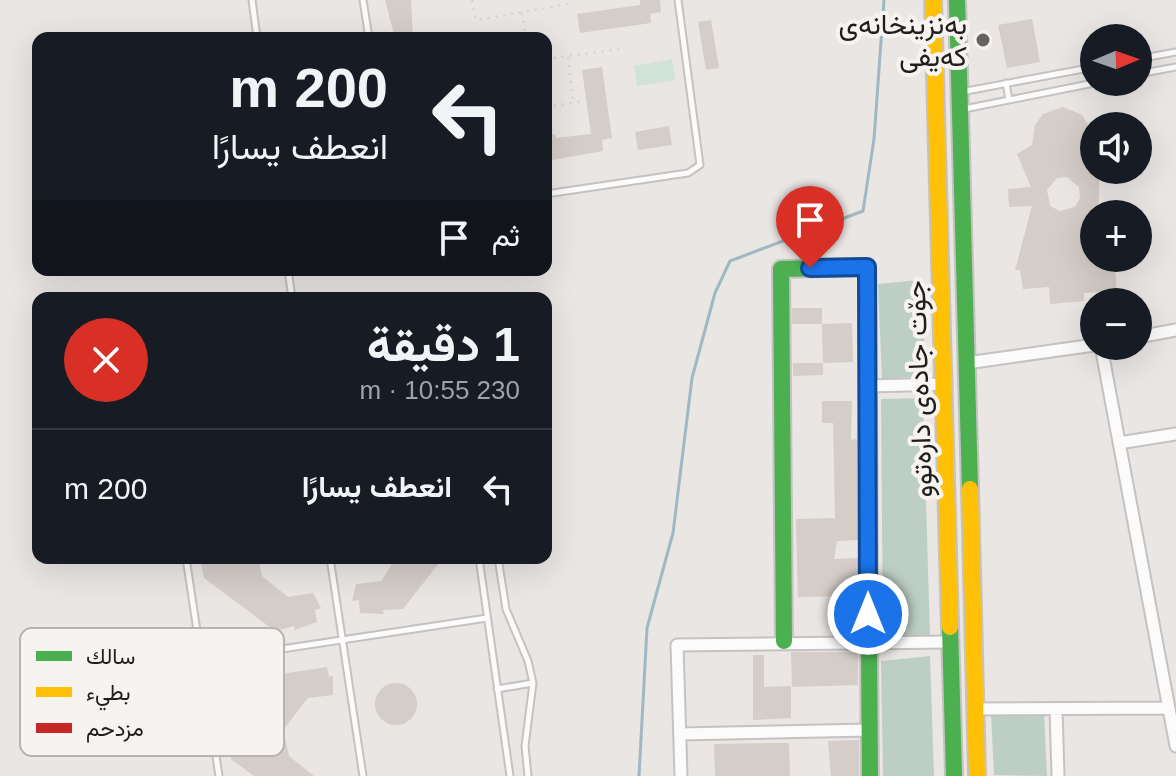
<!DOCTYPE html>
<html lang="ar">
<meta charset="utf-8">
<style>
body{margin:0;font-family:Arial,Vazirmatn,sans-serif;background:#20242c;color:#f1f3f6;direction:rtl;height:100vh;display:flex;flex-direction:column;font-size:30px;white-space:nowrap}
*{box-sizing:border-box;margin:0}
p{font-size:26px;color:#9ea1a6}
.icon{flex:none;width:44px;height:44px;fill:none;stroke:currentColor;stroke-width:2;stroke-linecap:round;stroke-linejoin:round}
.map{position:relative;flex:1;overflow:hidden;direction:ltr}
.details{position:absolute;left:32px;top:292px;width:520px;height:272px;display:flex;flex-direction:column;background:#171b24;border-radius:16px;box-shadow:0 8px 32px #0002;direction:rtl}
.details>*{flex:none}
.hud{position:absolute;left:32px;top:32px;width:520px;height:244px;border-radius:16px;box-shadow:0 8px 32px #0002;direction:rtl;background:#171b24;color:#f1f3f6;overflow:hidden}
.needle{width:52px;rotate:88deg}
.controls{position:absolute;left:1080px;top:24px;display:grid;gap:16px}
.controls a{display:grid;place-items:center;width:72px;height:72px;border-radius:50%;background:#171b24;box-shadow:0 8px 32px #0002;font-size:40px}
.pin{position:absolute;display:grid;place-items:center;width:68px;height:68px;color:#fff;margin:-82px -34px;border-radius:50% 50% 50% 0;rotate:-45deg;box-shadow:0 0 8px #0007}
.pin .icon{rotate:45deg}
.me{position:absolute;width:88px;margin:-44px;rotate:0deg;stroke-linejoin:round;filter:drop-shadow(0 0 6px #0008)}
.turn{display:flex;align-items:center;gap:28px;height:168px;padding:0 32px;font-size:36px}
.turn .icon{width:104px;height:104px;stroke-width:2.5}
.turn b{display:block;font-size:56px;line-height:68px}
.then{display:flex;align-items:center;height:76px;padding:0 32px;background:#0003;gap:16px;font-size:30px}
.round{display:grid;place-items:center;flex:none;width:84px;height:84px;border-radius:42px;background:#20242c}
.summary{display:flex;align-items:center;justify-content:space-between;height:136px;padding:0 32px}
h1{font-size:48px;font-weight:700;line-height:60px}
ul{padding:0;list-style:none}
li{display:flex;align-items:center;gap:24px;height:120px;padding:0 32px;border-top:2px solid #363941}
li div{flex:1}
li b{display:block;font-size:30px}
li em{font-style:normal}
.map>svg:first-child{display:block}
.green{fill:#d1e2d7}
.forest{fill:#bdcfc5}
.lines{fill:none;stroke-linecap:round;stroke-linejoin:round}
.stream{stroke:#a0b8c2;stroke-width:3}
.building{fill:#d4cdc8;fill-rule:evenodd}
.lane-casing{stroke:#c5c2c1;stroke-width:9}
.street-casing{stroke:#c5c2c1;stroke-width:15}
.fast-casing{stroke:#c5c2c1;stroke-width:20}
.slow-casing{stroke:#c5c2c1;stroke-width:20}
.jam-casing{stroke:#c5c2c1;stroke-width:20}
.path{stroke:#d3d2d2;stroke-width:2;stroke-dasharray:2 6;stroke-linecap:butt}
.lane{stroke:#fcfbfb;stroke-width:5}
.street{stroke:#fcfbfb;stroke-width:11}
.fast{stroke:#4caf50;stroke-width:16}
.slow{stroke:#ffc107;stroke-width:16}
.jam{stroke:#c62828;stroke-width:16}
.route-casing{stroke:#114b97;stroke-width:20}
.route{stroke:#1a73e8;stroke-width:14}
.poi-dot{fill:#666463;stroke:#f7f3f0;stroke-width:3}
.labels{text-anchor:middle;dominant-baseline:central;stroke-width:8;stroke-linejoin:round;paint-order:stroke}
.poi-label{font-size:28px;fill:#201e1d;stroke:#f7f3f0;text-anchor:end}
.street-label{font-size:28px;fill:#201e1d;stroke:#f7f3f0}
.key{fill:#f7f3f0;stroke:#b6b3b1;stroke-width:2}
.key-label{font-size:22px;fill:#201e1d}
</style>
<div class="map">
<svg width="1176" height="776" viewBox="0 0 1176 776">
<rect width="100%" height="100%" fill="#e9e6e4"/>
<path class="green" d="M672,59L675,80L637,86L634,66Z"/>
<path class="forest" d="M919,280L923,283L925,376L882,379L878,284Z
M923,398L930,638H883L881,399Z
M930,656L934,776H883L881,661Z
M991,713H1044L1047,776L994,775Z"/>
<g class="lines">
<path class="stream" d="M639,776L647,628L673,533L692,378L715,293L730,261L863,211L874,139L884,0"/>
</g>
<path class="building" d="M385,0H411L413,38H395Z
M640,0H660L661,12L650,14L651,23L580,33L577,14L640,5Z
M1032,19L1040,62L1007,68L998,25Z
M711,20L719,68L706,70L698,22Z
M602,67L612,138L602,140L603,151L546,161V135L555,134L556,138L591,134L582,70Z
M1063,107L1082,115L1094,134V170H1100L1098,214H1094V258H1114L1117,291L1084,293V301L1050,304L1049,287L1023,289L1020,270H1015L1032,206L1009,207L1008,189L1031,187L1017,154L1032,145L1035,125L1043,114ZM1067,177L1079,187L1080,198L1075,207L1060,211L1050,206L1047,190L1057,178Z
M669,126L672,145L638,150L635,132Z
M792,308H822V324H792Z
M852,323L853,362L823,363L822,324Z
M793,363H823V375L793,376Z
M822,401H852L851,440L857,439L858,540L837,541L834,559L858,558V596L798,597L796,519L835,518L833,423H822Z
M204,558H258L262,576L288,597L313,593L321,608L315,610L317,622L295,630L294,626L275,631L204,578L201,562Z
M396,558H443L403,609L383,610L384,614L360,613L359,600L352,601L356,584L381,581Z
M791,652H858V685L792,687Z
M753,655H764V687L791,686V718L753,720Z
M327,667L329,677L333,676V695L308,698L283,730L289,756L314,776H254L231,759L228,743L282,674Z
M375 704a21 21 0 1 1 42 0a21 21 0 1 1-42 0Z
M859,740V776H831L828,741Z
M772,743H789L790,776H715L714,744Z"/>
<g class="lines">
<defs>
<path id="lane" d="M252,0L257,38
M363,0L369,38
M1138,59L1176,52
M1138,74L1176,67
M1006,83L1009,100
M961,92L1094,67
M964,109L1099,82
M546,194L688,173L700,165L678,0
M288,270L292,298
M186,558L219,776
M330,558L363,776
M479,558L510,776
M498,558L506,609L528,661L533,683L525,746L528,776
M202,661L487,618
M497,689L533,683"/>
<path id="street" d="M1138,337L1176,330
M1101,346L1176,746
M967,363L1094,345
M868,386L946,384
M1119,443L1176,434
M975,709L1168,708
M1056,709L1058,776
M680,734L869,730
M681,776L677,645L951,642"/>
<path id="fast" d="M957,0L970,489
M950,627L954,776
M784,641L781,269L867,267L868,372
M869,644L870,776"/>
<path id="slow" d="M933,0L950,627
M970,489L977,776"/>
<path id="jam" d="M868,372L869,644"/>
</defs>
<use href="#lane" class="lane-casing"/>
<use href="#street" class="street-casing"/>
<use href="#fast" class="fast-casing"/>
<use href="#slow" class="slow-casing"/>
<use href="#jam" class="jam-casing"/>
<path class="path" d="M472,0L476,20L569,4L568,0
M522,13L526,38
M568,57L573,103
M546,59L621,49
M546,107L589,100"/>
<use href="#lane" class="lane"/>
<use href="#street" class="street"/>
<use href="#fast" class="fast"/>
<use href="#slow" class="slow"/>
<use href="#jam" class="jam"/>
</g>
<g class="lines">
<defs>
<path id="route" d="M810,268L867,267L868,614"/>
</defs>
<use href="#route" class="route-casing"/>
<use href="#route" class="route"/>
</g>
<circle class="poi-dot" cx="983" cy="40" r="8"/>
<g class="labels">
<g class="poi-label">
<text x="967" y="24">بەنزینخانەی<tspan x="967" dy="32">کەیفی</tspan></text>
</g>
<g class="street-label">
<text transform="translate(919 389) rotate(-92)">جۆت جادەی دارەتوو</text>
</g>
</g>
<rect x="20" y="628" width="264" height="128" rx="12" class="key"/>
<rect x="36" y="651" width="36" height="10" fill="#4caf50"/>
<rect x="36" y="687" width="36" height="10" fill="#ffc107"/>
<rect x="36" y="723" width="36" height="10" fill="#c62828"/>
<g class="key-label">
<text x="86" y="664">سالك</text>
<text x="86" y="700">بطيء</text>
<text x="86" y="736">مزدحم</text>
</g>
</svg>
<div class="controls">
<a><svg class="needle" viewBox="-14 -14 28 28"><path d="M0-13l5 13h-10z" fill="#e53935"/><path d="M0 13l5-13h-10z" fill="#9ea1a6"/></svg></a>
<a><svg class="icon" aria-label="sound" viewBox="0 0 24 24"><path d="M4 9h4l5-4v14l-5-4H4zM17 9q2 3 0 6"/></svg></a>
<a>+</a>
<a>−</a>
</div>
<div class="pin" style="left:810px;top:268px;background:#d93025"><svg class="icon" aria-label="arrive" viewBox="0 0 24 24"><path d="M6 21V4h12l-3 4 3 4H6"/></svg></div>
<svg class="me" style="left:868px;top:614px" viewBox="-20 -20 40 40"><circle r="17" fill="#1a73e8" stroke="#fff" stroke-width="3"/><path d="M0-11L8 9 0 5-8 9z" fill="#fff"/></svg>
<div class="hud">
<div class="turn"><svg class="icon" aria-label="left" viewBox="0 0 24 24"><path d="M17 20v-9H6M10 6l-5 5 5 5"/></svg><div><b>200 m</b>انعطف يسارًا</div></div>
<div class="then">ثم<svg class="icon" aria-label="arrive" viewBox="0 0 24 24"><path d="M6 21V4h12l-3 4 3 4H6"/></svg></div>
</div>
<section class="details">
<div class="summary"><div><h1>1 دقيقة</h1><p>230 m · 10:55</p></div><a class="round" style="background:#d93025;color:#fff"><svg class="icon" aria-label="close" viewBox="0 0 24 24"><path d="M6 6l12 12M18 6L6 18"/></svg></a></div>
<ul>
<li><svg class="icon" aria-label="left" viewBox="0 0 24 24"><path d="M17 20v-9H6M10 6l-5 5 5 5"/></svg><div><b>انعطف يسارًا</b></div><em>200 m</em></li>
</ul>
</section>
</div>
